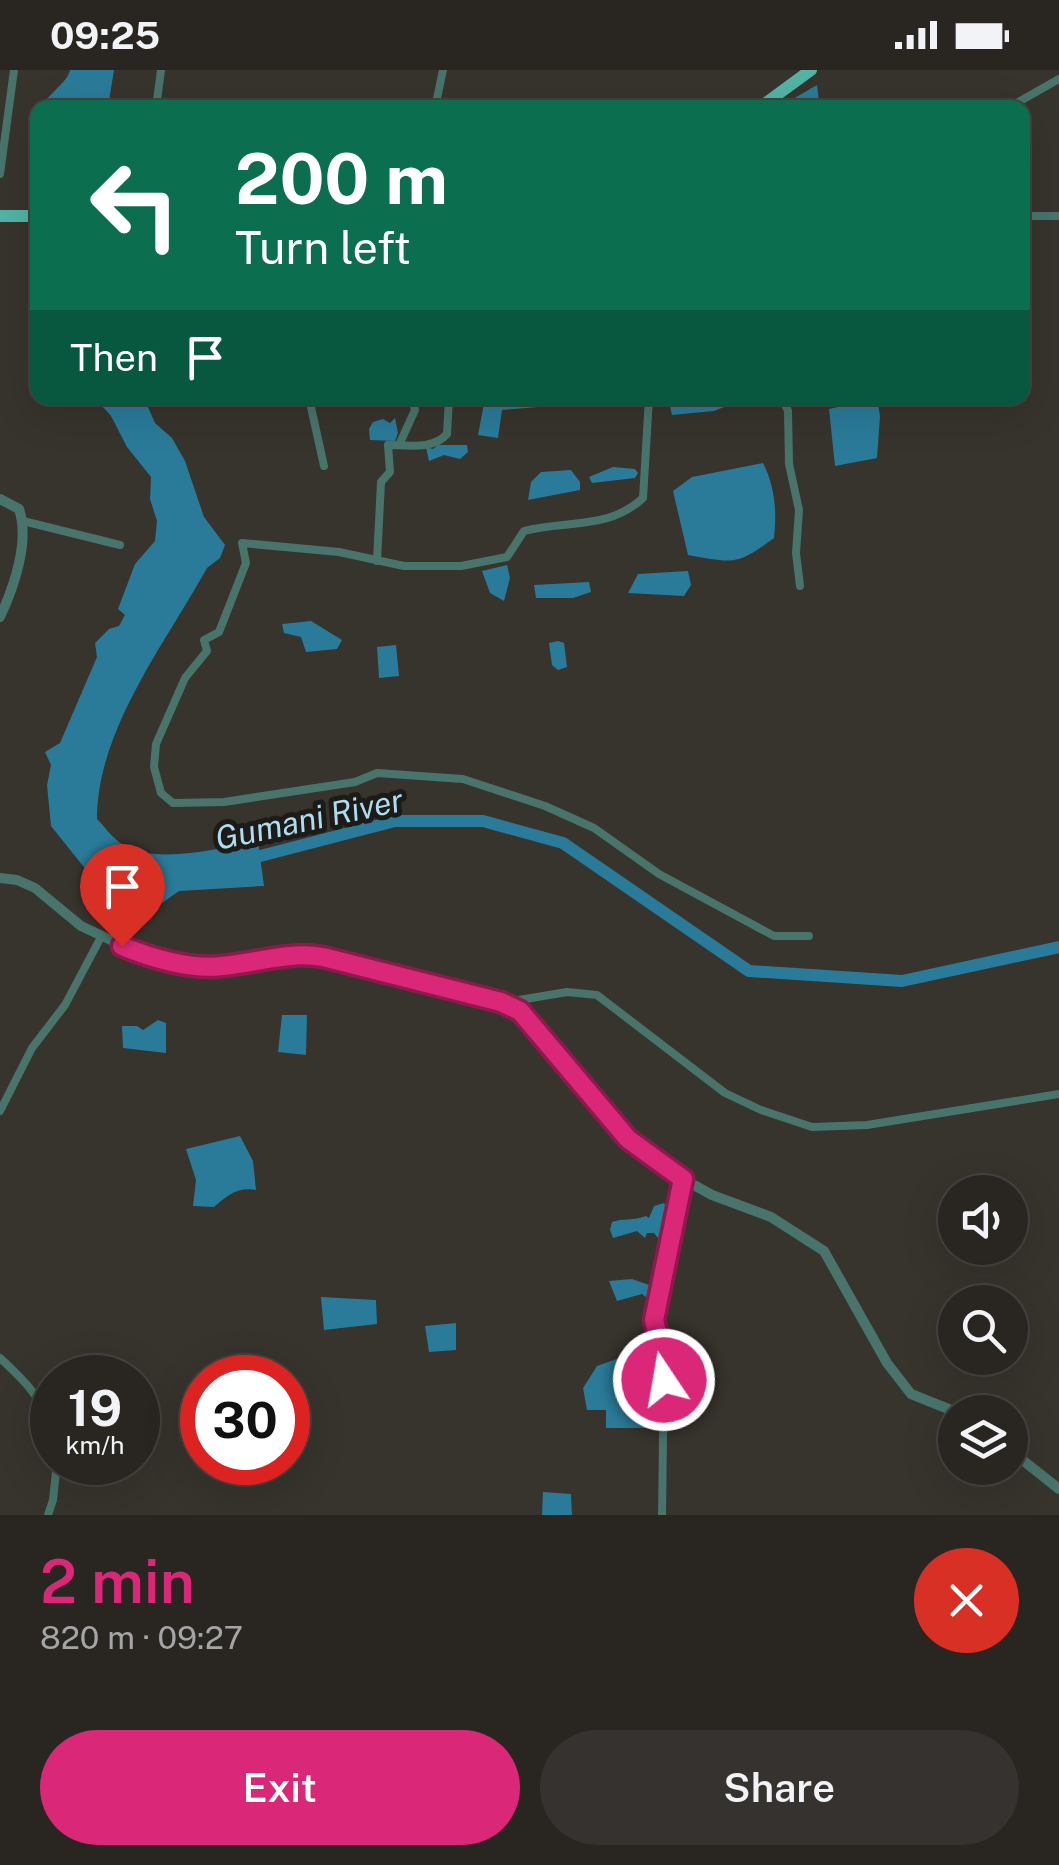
<!DOCTYPE html>
<meta charset="utf-8">
<style>
body{margin:0;font-family:"Public Sans",sans-serif;background:#35322f;color:#f1f3f6;height:100vh;display:flex;flex-direction:column;font-size:38px;white-space:nowrap}
*{box-sizing:border-box;margin:0}
p{font-size:32px;color:#a5a5a5}
.icon{flex:none;width:55px;height:55px;fill:none;stroke:currentColor;stroke-width:2;stroke-linecap:round;stroke-linejoin:round}
.map{position:relative;height:1445px;overflow:hidden}
.details{display:flex;flex-direction:column;background:#292622;flex:1}
.details>*{flex:none}
.guide{position:absolute;left:30px;top:30px;width:1000px;height:305px;border-radius:20px;box-shadow:0 10px 40px #0002,0 0 0 2px #454340;background:#0b6e4f;color:#fff;overflow:hidden}
.fabs{position:absolute;left:938px;top:1105px;display:grid;gap:20px}
.fabs a{display:grid;place-items:center;width:90px;height:90px;border-radius:50%;background:#292622;box-shadow:0 10px 40px #0002,0 0 0 2px #454340;font-size:50px}
.speed{position:absolute;left:30px;top:1285px;display:flex;gap:20px;font-size:50px;font-weight:700;text-align:center}
.speed>*{display:grid;place-content:center;width:130px;height:130px;border-radius:50%;background:#292622;box-shadow:0 10px 40px #0002,0 0 0 2px #454340;line-height:1}
.speed small{font-size:25px;font-weight:400}
.speed .limit{border:15px solid #d22;background:#fff;color:#111}
.pin{position:absolute;display:grid;place-items:center;width:85px;height:85px;color:#fff;margin:-102px -42px;border-radius:50% 50% 50% 0;rotate:-45deg;box-shadow:0 0 10px #0007}
.pin .icon{rotate:45deg}
.me{position:absolute;width:110px;margin:-55px;rotate:348deg;stroke-linejoin:round;filter:drop-shadow(0 0 8px #0008)}
.turn{display:flex;align-items:center;gap:35px;height:210px;padding:0 40px;font-size:45px}
.turn .icon{width:130px;height:130px;stroke-width:2.5}
.turn b{display:block;font-size:70px;line-height:85px}
.then{display:flex;align-items:center;height:95px;padding:0 40px;background:#0003;gap:20px;font-size:38px}
.round{display:grid;place-items:center;flex:none;width:105px;height:105px;border-radius:52px;background:#35322f}
.headline{display:flex;align-items:center;justify-content:space-between;height:170px;padding:0 40px}
h1{font-size:60px;font-weight:600;line-height:75px;color:#db2777}
.cta{display:flex;gap:20px;margin-top:auto;padding:20px 40px}
.cta a{flex:1;height:115px;border-radius:60px;background:#db2777;color:#fff;font-size:40px;font-weight:600;line-height:115px;text-align:center}
.cta a+a{background:#35322f;color:#f1f3f6}
.status{display:flex;justify-content:space-between;align-items:center;height:70px;padding:0 50px;background:#292622;direction:ltr}
.status svg{height:28px;fill:currentColor}
.map>svg:first-child{display:block}
.water{fill:#2a7b99}
.lines{fill:none;stroke-linecap:round;stroke-linejoin:round}
.river{stroke:#2a7b99;stroke-width:12}
.minor{stroke:#48746c;stroke-width:8}
.tertiary{stroke:#48746c;stroke-width:10}
.primary{stroke:#51b4a5;stroke-width:12}
.route-casing{stroke:#8e194d;stroke-width:25}
.route{stroke:#db2777;stroke-width:18}
.labels{text-anchor:middle;dominant-baseline:central;stroke-width:10;stroke-linejoin:round;paint-order:stroke}
.water-label{font-size:32px;font-style:italic;fill:#aeddf2;stroke:#1d1b18}
</style>
<div class="status"><b>09:25</b><svg viewBox="0 0 49 12"><path d="M0 12V9h3v3zM5 12V6h3v6zM10 12V3h3v9zM15 12V0h3v12zM26 1h20v11H26zM47 4h2v5h-2z"/></svg></div>
<div class="map">
<svg width="1059" height="1445" viewBox="0 0 1059 1445">
<rect width="100%" height="100%" fill="#37332d"/>
<path class="water" d="M70,0H114L108,37L43,35C50,22 67,13 70,0Z
M817,15L819,32L809,37H779Z
M95,328H144L155,353L172,368L185,391L204,447L225,475L220,488L207,498C165,574 97,660 97,749C104,756 111,766 119,772C152,797 220,778 258,771L264,816L179,821L162,833L139,835L122,857L109,862L122,826L95,811L51,756L47,715L51,695L45,682L60,673L97,587L95,573L109,559L119,556L125,545L118,539L135,494L155,471L157,451L150,429L151,407L127,377L111,346Z
M485,328H539L538,337L502,340L498,368L478,365Z
M668,328H733L734,333L714,341L672,345Z
M877,328L880,346L877,388L835,396L829,339Z
M395,348L398,363L395,371L370,370L369,359L373,352L383,349L390,353Z
M438,375H467L468,382L460,389L444,385L429,391L426,377L433,379Z
M763,393C775,417 777,441 774,468C736,496 734,493 688,485L673,421L692,407Z
M613,397L635,399L638,403L635,408L592,413L589,407Z
M571,400L580,412V420L528,430L531,412L541,402Z
M507,495L510,508L504,531L490,523L482,501Z
M688,501L691,515L684,526L628,523L638,504Z
M589,512L591,522L573,528H536L534,515Z
M311,551L342,570L337,579L306,582L301,567L284,563L282,554Z
M558,571L564,573L567,597L558,600L552,595L549,573Z
M396,575L399,606L379,608L377,577Z
M282,945H307L306,985L278,982Z
M158,950L166,953V983L123,978L122,956H137L143,960Z
M240,1066L253,1091L256,1120C238,1117 228,1125 214,1137L193,1136L196,1110L186,1079Z
M664,1133L667,1140L663,1144L662,1173L654,1163H647L645,1168L637,1161L613,1168L610,1160L612,1152C624,1148 633,1151 646,1146L649,1148L654,1136Z
M632,1209L652,1216L650,1230L642,1224L617,1231L609,1211Z
M321,1227L376,1230L377,1254L324,1260Z
M456,1253V1280L429,1282L425,1256Z
M631,1284L650,1287C655,1316 646,1329 651,1358H606V1340H587L583,1318L597,1296Z
M543,1422L571,1424L572,1445H542Z"/>
<g class="lines">
<path class="river" d="M245,790L395,751H483L563,773L749,901L902,911L1059,877"/>
<path class="minor" d="M156,38L161,0
M435,38L443,0
M1008,38L1059,9
M0,104L14,0
M1022,146H1059
M309,328L324,396
M649,328L643,428C609,460 566,450 524,461L507,487L461,496H404L339,482L242,473L246,493L219,562L204,570L207,581L185,608L156,674L154,697L161,723L173,733L224,732L355,712L377,703L463,709L545,736L594,758L659,804L774,866H809
M782,328L788,341L789,394L799,440L796,483L800,516
M399,375L415,340L413,333
M23,451L120,475
M377,491L381,412L390,402L388,375C408,375 433,380 447,364L449,328
M501,933L567,922L597,925L725,1023L761,1040L812,1057L867,1055L1059,1024
M0,1041L32,978L65,935L101,867
M0,1288C23,1309 41,1327 52,1357
M48,1445L53,1430L57,1392
M662,1445L664,1291L654,1250L683,1109"/>
<path class="tertiary" d="M0,429L19,439C30,471 14,517 0,547
M0,808L17,810L35,818L81,856L143,885L219,897L303,884L396,904L501,933L520,941L628,1069L683,1109L712,1125L771,1147L824,1181L887,1293L911,1324L956,1342
M1010,1380L1059,1419"/>
<path class="primary" d="M759,38L811,0
M0,146H38"/>
</g>
<g class="lines">
<defs>
<path id="route" d="M122,876C151,888 191,900 222,896C257,893 288,881 323,887L501,932L520,941L628,1069L683,1109L654,1250L664,1291V1310"/>
</defs>
<use href="#route" class="route-casing"/>
<use href="#route" class="route"/>
</g>
<g class="labels">
<g class="water-label">
<text transform="translate(309 749) rotate(-12)">Gumani River</text>
</g>
</g>
</svg>
<div class="fabs">
<a><svg class="icon" aria-label="sound" viewBox="0 0 24 24"><path d="M4 9h4l5-4v14l-5-4H4zM17 9q2 3 0 6"/></svg></a>
<a><svg class="icon" aria-label="search" viewBox="0 0 24 24"><circle cx="10" cy="10" r="6"/><path d="M15 15l6 6"/></svg></a>
<a><svg class="icon" aria-label="layers" viewBox="0 0 24 24"><path d="M12 4l9 5-9 5-9-5zM3 14l9 5 9-5"/></svg></a>
</div>
<div class="speed"><div>19<small>km/h</small></div><div class="limit">30</div></div>
<div class="pin" style="left:122px;top:876px;background:#d93025"><svg class="icon" aria-label="arrive" viewBox="0 0 24 24"><path d="M6 21V4h12l-3 4 3 4H6"/></svg></div>
<svg class="me" style="left:664px;top:1310px" viewBox="-20 -20 40 40"><circle r="17" fill="#db2777" stroke="#fff" stroke-width="3"/><path d="M0-11L8 9 0 5-8 9z" fill="#fff"/></svg>
<div class="guide">
<div class="turn"><svg class="icon" aria-label="left" viewBox="0 0 24 24"><path d="M17 20v-9H6M10 6l-5 5 5 5"/></svg><div><b>200 m</b>Turn left</div></div>
<div class="then">Then<svg class="icon" aria-label="arrive" viewBox="0 0 24 24"><path d="M6 21V4h12l-3 4 3 4H6"/></svg></div>
</div>
</div>
<section class="details">
<div class="headline"><div><h1>2 min</h1><p>820 m · 09:27</p></div><a class="round" style="background:#d93025;color:#fff"><svg class="icon" aria-label="close" viewBox="0 0 24 24"><path d="M6 6l12 12M18 6L6 18"/></svg></a></div>
<div class="cta"><a>Exit</a><a>Share</a></div>
</section>
